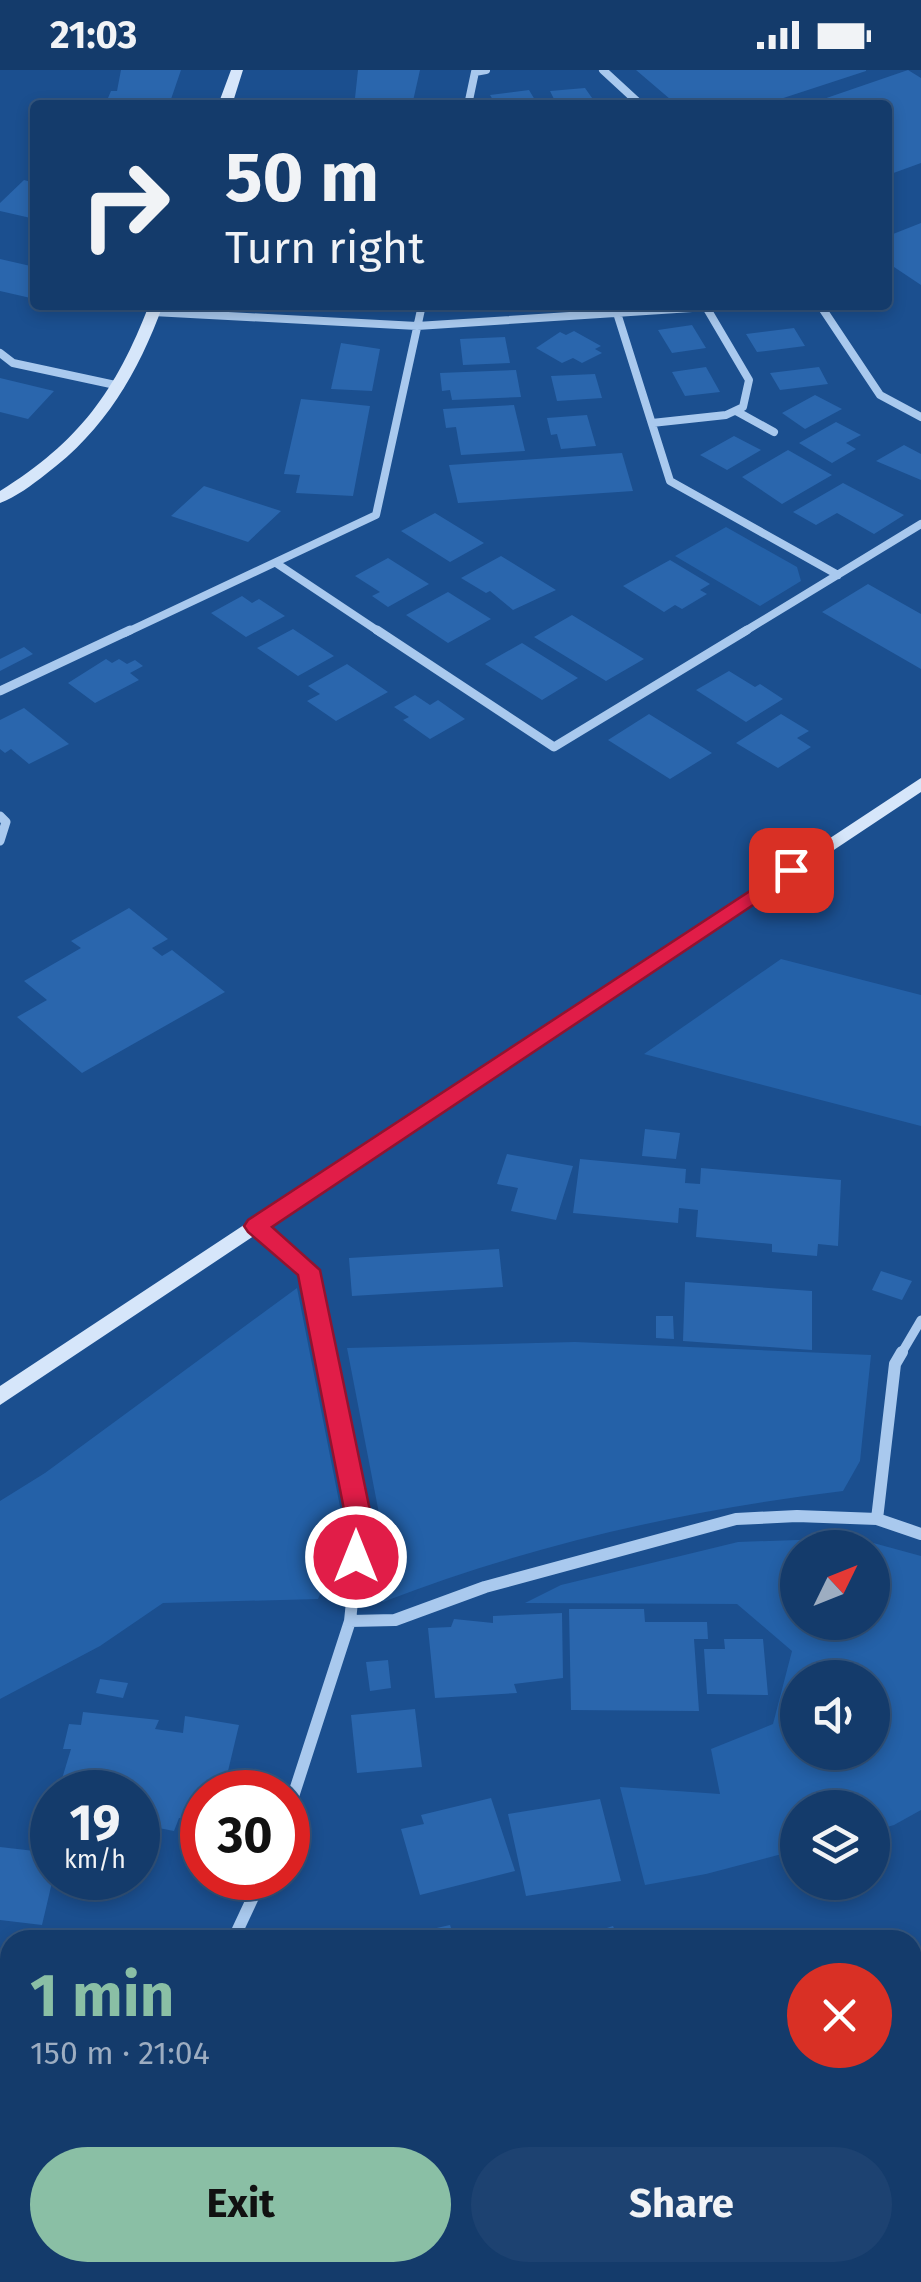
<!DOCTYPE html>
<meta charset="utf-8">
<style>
body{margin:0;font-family:"Fira Sans",sans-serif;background:#1d4271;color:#f1f3f6;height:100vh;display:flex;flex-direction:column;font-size:38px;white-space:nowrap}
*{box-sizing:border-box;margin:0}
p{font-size:32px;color:#9dadc1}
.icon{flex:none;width:55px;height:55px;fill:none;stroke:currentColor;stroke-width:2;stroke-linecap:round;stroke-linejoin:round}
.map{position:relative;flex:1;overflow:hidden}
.sheet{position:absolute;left:0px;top:1860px;width:922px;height:352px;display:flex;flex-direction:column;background:#143b6b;border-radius:30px 30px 0 0;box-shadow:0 5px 15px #0003,0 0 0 2px #33557e}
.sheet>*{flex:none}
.guide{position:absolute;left:30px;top:30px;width:862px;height:210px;border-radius:10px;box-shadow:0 5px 15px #0003,0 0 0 2px #33557e;background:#143b6b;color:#f1f3f6;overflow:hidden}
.needle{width:65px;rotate:47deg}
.tools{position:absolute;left:780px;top:1460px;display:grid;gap:20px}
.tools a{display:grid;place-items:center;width:110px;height:110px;border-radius:50%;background:#143b6b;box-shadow:0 5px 15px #0003,0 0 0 2px #33557e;font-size:50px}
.speed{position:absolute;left:30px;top:1700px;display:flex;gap:20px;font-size:50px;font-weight:700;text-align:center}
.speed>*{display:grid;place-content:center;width:130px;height:130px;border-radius:50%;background:#143b6b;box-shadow:0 5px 15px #0003,0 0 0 2px #33557e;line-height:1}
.speed small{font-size:25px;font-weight:400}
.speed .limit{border:15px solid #d22;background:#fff;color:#111}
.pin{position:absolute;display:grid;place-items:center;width:85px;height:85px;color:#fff;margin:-42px;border-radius:20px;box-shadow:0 5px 15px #0006}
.me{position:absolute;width:110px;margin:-55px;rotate:0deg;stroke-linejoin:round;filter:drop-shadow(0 0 8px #0008)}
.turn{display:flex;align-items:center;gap:35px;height:210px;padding:0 30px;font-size:45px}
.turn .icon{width:130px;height:130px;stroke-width:2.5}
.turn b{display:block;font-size:70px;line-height:85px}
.round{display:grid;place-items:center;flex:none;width:105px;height:105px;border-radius:52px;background:#1d4271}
.overview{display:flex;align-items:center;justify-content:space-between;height:170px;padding:0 30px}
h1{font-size:60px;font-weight:700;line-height:75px;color:#8abfa5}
.action{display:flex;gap:20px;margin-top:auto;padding:20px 30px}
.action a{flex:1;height:115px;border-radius:60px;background:#8abfa5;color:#111;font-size:40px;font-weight:700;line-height:115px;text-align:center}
.action a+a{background:#1d4271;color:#f1f3f6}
.status{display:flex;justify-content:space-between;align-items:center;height:70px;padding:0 50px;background:#143b6b;direction:ltr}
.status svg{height:28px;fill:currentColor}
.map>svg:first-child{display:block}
.green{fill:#2461a8;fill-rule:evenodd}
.building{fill:#2a66ad}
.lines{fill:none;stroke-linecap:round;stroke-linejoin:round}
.street-far2{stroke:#a9c9ee;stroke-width:8}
.street-far1{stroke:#a9c9ee;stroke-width:9}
.street{stroke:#a9c9ee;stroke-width:12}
.secondary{fill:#d6e6fa;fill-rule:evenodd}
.route{fill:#e11d48;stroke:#92132f;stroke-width:2.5}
</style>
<div class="status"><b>21:03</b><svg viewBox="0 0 49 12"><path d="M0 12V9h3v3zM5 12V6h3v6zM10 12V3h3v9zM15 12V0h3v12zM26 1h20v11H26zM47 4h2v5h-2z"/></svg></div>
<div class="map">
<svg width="921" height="2212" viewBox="0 0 921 2212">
<rect width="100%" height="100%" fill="#1b4f8f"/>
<path class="green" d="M726,457L797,497L801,511L760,536L675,486Z
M781,889L921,925V1056L644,984Z
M297,1218L346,1467L318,1529L163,1533L100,1576L0,1629V1431L45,1403Z
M575,1272L871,1285L860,1391L843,1421C685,1440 531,1475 383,1532L373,1519L382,1459L347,1278Z
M855,1468L921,1486V1740L894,1755L873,1761L872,1738H798L797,1780L706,1804L645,1815L620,1717L720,1724L711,1679L773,1654L792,1581L737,1534L525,1533L561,1515L738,1472ZM798,1478H872V1552H798ZM798,1608H872V1682H798Z"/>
<path class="building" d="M121,0H181L169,35H105L111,21H117Z
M358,0H420L413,31L355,28Z
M636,0H866V1L762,35H677Z
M908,0L921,8V93L888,105V35L809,34Z
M585,18L597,35H557L550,21Z
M529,20L538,35H496L490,25Z
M24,110L35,113V149L0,141V133Z
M921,153V215L888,193V166Z
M0,189L35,197V229L0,221Z
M692,255L706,278L672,283L658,260Z
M794,258L805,276L757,282L746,264Z
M574,261L601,276L595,279L602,283L582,293L573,288L562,293L536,278L560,262L566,265Z
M505,267L510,293L463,295L460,269Z
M341,273L380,279L372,321L331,319Z
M706,297L720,322L685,326L672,302Z
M819,297L828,314L780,320L770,303Z
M516,300L521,327L452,330L450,320L442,321L440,303Z
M595,304L602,328L557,331L551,306Z
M0,308L54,321L28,349L0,342Z
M815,325L842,339L805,359L782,343Z
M301,329L370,336L353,426L296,423L300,405L284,404Z
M514,335L525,381L461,385L456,357L446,358L443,339Z
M587,345L596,376L561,379L557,364L551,365L547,348Z
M836,352L861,365L846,373L856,379L832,393L799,373Z
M734,366L761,380L727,400L700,385Z
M904,375L921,384V410L876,391Z
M788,380L832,405L782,434L742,407Z
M622,383L633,421L458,433L449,395Z
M843,413L904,445L874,464L837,443L816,455L793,442Z
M204,416L281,441L248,472L171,446Z
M435,443L484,473L450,492L401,461Z
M501,486L556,520L513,540L490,521L486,523L461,508Z
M388,488L429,514L388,537L372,526L380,522L355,506Z
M670,490L710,514L700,520L707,524L682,539L675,535L664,542L623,516Z
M868,514L921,544V599L822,542Z
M448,522L491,549L448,573L406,545Z
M242,526L252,533L259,529L285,546L246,567L211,543Z
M572,545L644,589L606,611L534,567Z
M293,559L334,586L298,606L257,578Z
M522,573L578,608L542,630L485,594Z
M24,577L33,584L0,601V589Z
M106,589L112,593L119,589L127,594L135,590L143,596L130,603L139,610L95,633L68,613Z
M347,594L388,622L336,651L307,631L320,624L308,616Z
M729,601L755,617L760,614L783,629L746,652L696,620Z
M415,625L430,635L438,630L465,649L430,669L403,650L409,647L394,637Z
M24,638L69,674L29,694L11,679L5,683L0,679V650Z
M649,644L712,683L670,709L608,670Z
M781,644L809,661L797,668L811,677L778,698L736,673Z
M129,838L168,869L152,878L162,886L172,880L225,922L82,1003L17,947L47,930L24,911L81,878L71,871Z
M645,1059L680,1063L676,1089L642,1086Z
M507,1084L573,1096L556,1150L511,1141L518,1118L497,1114Z
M580,1089L686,1099L685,1113L700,1114L701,1098L841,1110L838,1176L818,1174L817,1186L772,1182V1174L696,1167L698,1140L679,1138L678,1153L573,1143Z
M499,1179L503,1217L352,1226L349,1188Z
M881,1201L912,1211L902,1230L872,1220Z
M685,1212L812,1221V1280L683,1271Z
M656,1246H673L674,1269L656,1268Z
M569,1539H644L645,1552H707L708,1569H694L699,1641L571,1640Z
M562,1543L563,1608L514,1614L517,1623L435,1628L428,1558L451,1557L454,1549L493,1553V1546Z
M724,1569H763L768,1625L707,1624L704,1579H725Z
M388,1590L391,1618L370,1621L366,1592Z
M100,1609L128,1613L123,1628L96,1623Z
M415,1639L422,1697L357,1703L351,1645Z
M83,1642L159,1650L155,1659L183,1663L185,1646L239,1655L223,1722H202V1749L179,1748L174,1761L138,1754V1722H58L71,1679H63L69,1654L81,1655Z
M491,1728L515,1801L420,1825L401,1759L424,1754L421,1745Z
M600,1729L621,1811L526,1826L508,1744Z
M0,1777L52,1783L53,1808L42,1855L0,1850Z
M450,1855L455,1870H425L423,1861Z
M613,1856L619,1870H573V1869Z
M10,1932V1979L0,1977Z
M5,1988L10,1989V2043L0,2041V2001Z
M912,2112L921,2128V2212H889L884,2202H912Z
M10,2174V2202H187L189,2212H0V2176Z
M501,2202H582L585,2212H504Z"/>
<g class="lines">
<path class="street-far2" d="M603,0L641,35
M468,35L475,2L486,0
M820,235L880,325L921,347
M153,242L417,256L738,235
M617,243L670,411L838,505
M0,283L13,293L120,316
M736,341L774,362
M652,353L726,345L743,337L749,310L706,237
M276,493L381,563
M125,563L376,445L422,235
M742,563L921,454"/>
<path class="street-far1" d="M377,560L554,677L747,560
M0,621L130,560
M0,746L6,752L0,771
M256,1156L309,1201L326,1284
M901,1284L921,1250"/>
<path class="street" d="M877,1449L895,1294L902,1282
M350,1551L395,1550L485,1517L736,1449L797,1446L877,1449L921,1464
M288,1742L350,1551L360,1455L325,1282
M233,1870L262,1808
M252,2202L254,2212"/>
<path class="secondary" d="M231,0H243L232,35H218Z
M149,235H163C138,303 105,360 46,404C32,415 16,427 0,433V421C79,372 116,321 149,235Z
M921,708V722L0,1335V1316Z"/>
</g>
<path class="route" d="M791,794L798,795V805L272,1157L320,1200L373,1455L366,1494L356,1498L347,1494L344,1487L347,1455L298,1205L248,1162L244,1156L248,1150Z"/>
</svg>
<div class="tools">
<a><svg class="needle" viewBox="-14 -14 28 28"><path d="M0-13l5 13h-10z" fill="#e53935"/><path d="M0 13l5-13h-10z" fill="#9dadc1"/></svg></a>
<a><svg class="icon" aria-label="sound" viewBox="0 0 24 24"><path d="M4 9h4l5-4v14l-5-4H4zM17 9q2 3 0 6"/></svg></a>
<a><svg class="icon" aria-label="layers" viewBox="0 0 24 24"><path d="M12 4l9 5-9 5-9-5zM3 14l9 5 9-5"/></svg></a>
</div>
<div class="speed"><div>19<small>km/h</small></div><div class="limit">30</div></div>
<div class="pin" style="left:791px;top:800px;background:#d93025"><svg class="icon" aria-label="arrive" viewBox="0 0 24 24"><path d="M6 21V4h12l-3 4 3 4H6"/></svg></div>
<svg class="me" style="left:356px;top:1487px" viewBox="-20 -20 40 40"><circle r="17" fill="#e11d48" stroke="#fff" stroke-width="3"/><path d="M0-11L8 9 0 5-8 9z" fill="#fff"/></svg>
<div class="guide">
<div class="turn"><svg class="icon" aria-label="right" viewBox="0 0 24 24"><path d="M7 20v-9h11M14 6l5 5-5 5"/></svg><div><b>50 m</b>Turn right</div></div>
</div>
<section class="sheet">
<div class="overview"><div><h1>1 min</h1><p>150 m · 21:04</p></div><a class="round" style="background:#d93025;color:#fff"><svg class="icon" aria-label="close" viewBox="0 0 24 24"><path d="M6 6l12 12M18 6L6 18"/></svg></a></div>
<div class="action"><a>Exit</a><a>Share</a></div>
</section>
</div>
